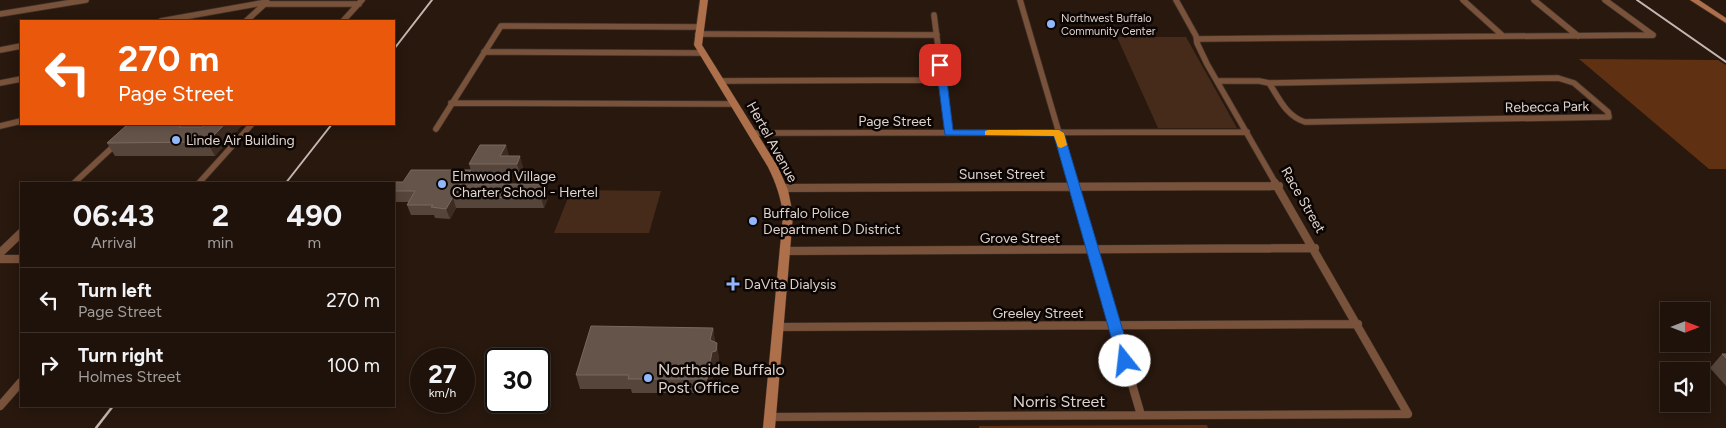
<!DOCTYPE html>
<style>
body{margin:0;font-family:Figtree,sans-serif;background:#2b2018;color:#f1f3f6;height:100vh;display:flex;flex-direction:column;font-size:19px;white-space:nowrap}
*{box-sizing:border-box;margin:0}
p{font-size:16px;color:#a19e9c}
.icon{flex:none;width:28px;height:28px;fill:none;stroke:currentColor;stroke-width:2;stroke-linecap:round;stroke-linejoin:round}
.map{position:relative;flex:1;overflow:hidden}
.details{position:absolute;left:20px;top:182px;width:375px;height:225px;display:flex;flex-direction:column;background:#1e120a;border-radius:0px;box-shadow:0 2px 12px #0003,0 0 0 1px #3c322b}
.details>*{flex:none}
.top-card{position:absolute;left:20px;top:20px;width:375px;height:105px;border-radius:0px;box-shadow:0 2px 12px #0003,0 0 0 1px #3c322b;background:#ea580c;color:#fff;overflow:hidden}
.needle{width:32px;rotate:90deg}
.fabs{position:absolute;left:1660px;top:302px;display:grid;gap:10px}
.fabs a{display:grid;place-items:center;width:50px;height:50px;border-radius:0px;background:#1e120a;box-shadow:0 2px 12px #0003,0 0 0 1px #3c322b;font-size:25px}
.speed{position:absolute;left:410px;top:348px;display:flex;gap:10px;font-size:25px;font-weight:700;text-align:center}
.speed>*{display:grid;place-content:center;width:65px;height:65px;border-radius:50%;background:#1e120a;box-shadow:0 2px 12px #0003,0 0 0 1px #3c322b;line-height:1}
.speed small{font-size:12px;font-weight:400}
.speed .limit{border:2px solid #111;border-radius:8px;background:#fff;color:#111}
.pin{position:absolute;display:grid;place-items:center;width:42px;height:42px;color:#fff;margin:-21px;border-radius:10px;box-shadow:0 2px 8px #0006}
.me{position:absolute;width:55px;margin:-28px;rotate:344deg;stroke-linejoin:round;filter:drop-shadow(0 0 4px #0008)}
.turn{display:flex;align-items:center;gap:18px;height:105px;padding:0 15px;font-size:22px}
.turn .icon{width:65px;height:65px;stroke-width:2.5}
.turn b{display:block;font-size:35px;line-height:42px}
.eta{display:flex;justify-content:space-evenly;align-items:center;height:85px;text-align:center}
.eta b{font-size:30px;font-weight:700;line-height:35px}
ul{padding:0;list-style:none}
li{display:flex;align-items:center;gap:15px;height:65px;padding:0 15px;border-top:1px solid #3c322b}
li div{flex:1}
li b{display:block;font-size:19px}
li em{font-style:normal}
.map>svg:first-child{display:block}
.green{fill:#462b1a}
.forest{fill:#5f3112}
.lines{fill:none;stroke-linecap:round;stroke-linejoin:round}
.street-far1-casing{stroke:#423229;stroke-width:7}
.street-casing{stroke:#423229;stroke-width:9}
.secondary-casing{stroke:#423229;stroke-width:1}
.street-far1{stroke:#79523b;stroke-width:5.5}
.street{stroke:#79523b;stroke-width:8}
.secondary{fill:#ae704a;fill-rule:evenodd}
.rail-far1{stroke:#c4b7b1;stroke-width:2}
.rail{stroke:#c4b7b1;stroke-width:2.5}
.wall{fill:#56453a}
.shaded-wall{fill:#3e2c22}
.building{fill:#65544a;stroke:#78685e}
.route{fill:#1a73e8;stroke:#114b97}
.slow{fill:#f59e0b}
.poi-dot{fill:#91b8fd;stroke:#0b0503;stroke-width:2}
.labels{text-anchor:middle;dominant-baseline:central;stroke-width:5;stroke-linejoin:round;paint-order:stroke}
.far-poi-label{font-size:11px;fill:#dfd3cd;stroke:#0b0503;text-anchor:start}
.street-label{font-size:14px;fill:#dfd3cd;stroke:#0b0503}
.poi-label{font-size:14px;fill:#dfd3cd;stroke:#0b0503;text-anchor:start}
.near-poi-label{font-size:16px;fill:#dfd3cd;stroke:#0b0503;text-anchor:start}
.near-street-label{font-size:16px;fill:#dfd3cd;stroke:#0b0503}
</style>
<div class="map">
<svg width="1726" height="428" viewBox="0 0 1726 428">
<rect width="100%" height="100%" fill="#28180e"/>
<path class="green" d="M1117,37H1186L1237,128H1158Z
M571,190L661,191L649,233H554Z"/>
<path class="forest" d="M1579,59L1718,60L1726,65V169H1709Z
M1207,425L1208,428H979V426Z"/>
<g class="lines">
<defs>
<path id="street-far1" d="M1020,0L1074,184
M1176,0L1196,36L1197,43L1207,64L1276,184
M1463,0L1503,36
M1534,0L1578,36
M1605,0L1653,35
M265,4H359
M0,14L86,0
M934,15L949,133
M161,21L267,2
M246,21L267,2
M343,21L362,0
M698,34L937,35
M1197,39L1653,35
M0,50L21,46
M484,52L702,53
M1558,78L1574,83L1608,112L1609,117L1305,122C1286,116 1279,98 1269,83Z
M720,81L942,80
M1217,81H1259L1269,83
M0,83L21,79
M451,103L734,104
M0,126L21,121
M436,129L501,26L699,27
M753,133L1247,132
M73,184L117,143
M198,184L252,124"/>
<path id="street" d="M1073,183L1141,415
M784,188L1279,186
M785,251L1315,248
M0,253L21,233
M0,259H21
M778,327L1358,324
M0,406L21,382
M770,417L1408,414L1275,183"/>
<path id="secondary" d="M700,0H708L702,45L778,167L788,190L793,215L775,428H763L783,215C781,198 776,183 768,167L694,45Z
M1690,0H1699L1726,18V23Z"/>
</defs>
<use href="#street-far1" class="street-far1-casing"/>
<use href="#street" class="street-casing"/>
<use href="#secondary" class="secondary-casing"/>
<use href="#street-far1" class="street-far1"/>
<use href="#street" class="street"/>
<use href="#secondary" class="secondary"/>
<path class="rail-far1" d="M1637,0L1726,62
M394,49L432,0
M285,184L332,124"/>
<path class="rail" d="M96,428L113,406"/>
</g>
<path class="wall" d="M128,124H202L199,127H202L205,124H243L215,156H115L107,143Z
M509,155L508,156L523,167L520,174H472L469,164Z
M473,177L478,184L545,188L548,198L544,208H456L450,219L435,218L434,215H411L407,205L409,202H394V184L403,182Z
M713,328L715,342L719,358L718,365L714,367L710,393H632L631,389H580L576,375Z
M1722,354H1726V386L1710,368Z"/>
<path class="shaded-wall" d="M183,124H202L187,140L179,127Z
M225,124H243L215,156L207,142Z
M506,145L509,155L504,164L500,156Z
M520,156L523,167L520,174L517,164Z
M471,170L474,181L467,177Z
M476,177L480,188L473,184Z
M541,184L543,192L545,188L548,198L544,208L541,198L539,188Z
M453,197L456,208L450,219L446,209Z
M713,328L715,342L717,343L719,358L718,365L714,367L710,393L707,379L710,340Z"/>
<path class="building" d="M128,124H183L179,127H202L205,124H225L207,142L107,143Z
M480,145H506L500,156H520L517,164H469Z
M411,170H471L467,177H476L473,184H541L539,188H545L541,198L453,197L446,209L431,207L433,205H407L415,191H394V184H383L384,182H403Z
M591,326L713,328L710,340L717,343L716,351L712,352L707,379H628L629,375H576Z
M1722,354H1726V358Z"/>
<path class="route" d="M940,62L945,65L953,130H1059L1064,133L1132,361L1130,365H1120L1118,361L1054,136L945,135L936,65Z"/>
<path class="slow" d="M988,130H1059L1064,133L1067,145L1061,148L1058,147L1054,136L985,135V131Z"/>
<g class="poi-dot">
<circle cx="1051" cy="24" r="5"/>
<circle cx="176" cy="140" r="5"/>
<circle cx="442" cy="184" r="5"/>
<circle cx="753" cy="221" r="5"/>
<path d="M730.5 276.5h5v5h5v5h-5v5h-5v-5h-5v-5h5z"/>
<circle cx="648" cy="378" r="5"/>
</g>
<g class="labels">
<g class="far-poi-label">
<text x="1061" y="18">Northwest Buffalo<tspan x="1061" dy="13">Community Center</tspan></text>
</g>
<g class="street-label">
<text transform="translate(1547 107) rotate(-1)">Rebecca Park</text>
<text x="895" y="121">Page Street</text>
<text transform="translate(772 142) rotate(61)">Hertel Avenue</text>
<text x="1002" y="174">Sunset Street</text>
<text transform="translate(1303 200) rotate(60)">Race Street</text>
<text x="1020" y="238">Grove Street</text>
<text x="1038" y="313">Greeley Street</text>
</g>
<g class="poi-label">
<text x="186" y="140">Linde Air Building</text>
<text x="452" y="176">Elmwood Village<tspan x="452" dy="16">Charter School - Hertel</tspan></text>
<text x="763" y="213">Buffalo Police<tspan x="763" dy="16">Department D District</tspan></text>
<text x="744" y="284">DaVita Dialysis</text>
</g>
<g class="near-poi-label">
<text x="658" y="369">Northside Buffalo<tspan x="658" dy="18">Post Office</tspan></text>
</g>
<g class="near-street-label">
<text x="1059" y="401">Norris Street</text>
</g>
</g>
</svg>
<div class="fabs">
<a><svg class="needle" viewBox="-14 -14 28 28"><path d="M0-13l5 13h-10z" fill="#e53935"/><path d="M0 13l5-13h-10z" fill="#a19e9c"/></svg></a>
<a><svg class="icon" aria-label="sound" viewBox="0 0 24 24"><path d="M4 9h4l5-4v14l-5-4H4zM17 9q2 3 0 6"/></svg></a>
</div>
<div class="speed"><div>27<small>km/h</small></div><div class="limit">30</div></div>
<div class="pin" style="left:940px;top:65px;background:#d93025"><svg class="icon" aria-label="arrive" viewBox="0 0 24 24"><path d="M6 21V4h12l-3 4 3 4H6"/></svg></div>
<svg class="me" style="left:1125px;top:361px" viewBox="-20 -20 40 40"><circle r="19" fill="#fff"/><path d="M0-13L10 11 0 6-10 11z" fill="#1a73e8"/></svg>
<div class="top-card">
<div class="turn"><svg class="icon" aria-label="left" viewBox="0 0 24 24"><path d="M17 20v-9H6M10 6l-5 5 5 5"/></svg><div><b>270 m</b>Page Street</div></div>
</div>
<section class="details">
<div class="eta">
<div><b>06:43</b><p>Arrival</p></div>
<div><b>2</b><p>min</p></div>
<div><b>490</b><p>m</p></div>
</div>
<ul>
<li><svg class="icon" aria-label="left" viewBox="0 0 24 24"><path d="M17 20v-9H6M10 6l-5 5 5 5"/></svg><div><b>Turn left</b><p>Page Street</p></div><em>270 m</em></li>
<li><svg class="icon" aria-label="right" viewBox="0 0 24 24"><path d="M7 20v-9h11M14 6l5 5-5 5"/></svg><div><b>Turn right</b><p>Holmes Street</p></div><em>100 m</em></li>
</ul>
</section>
</div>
